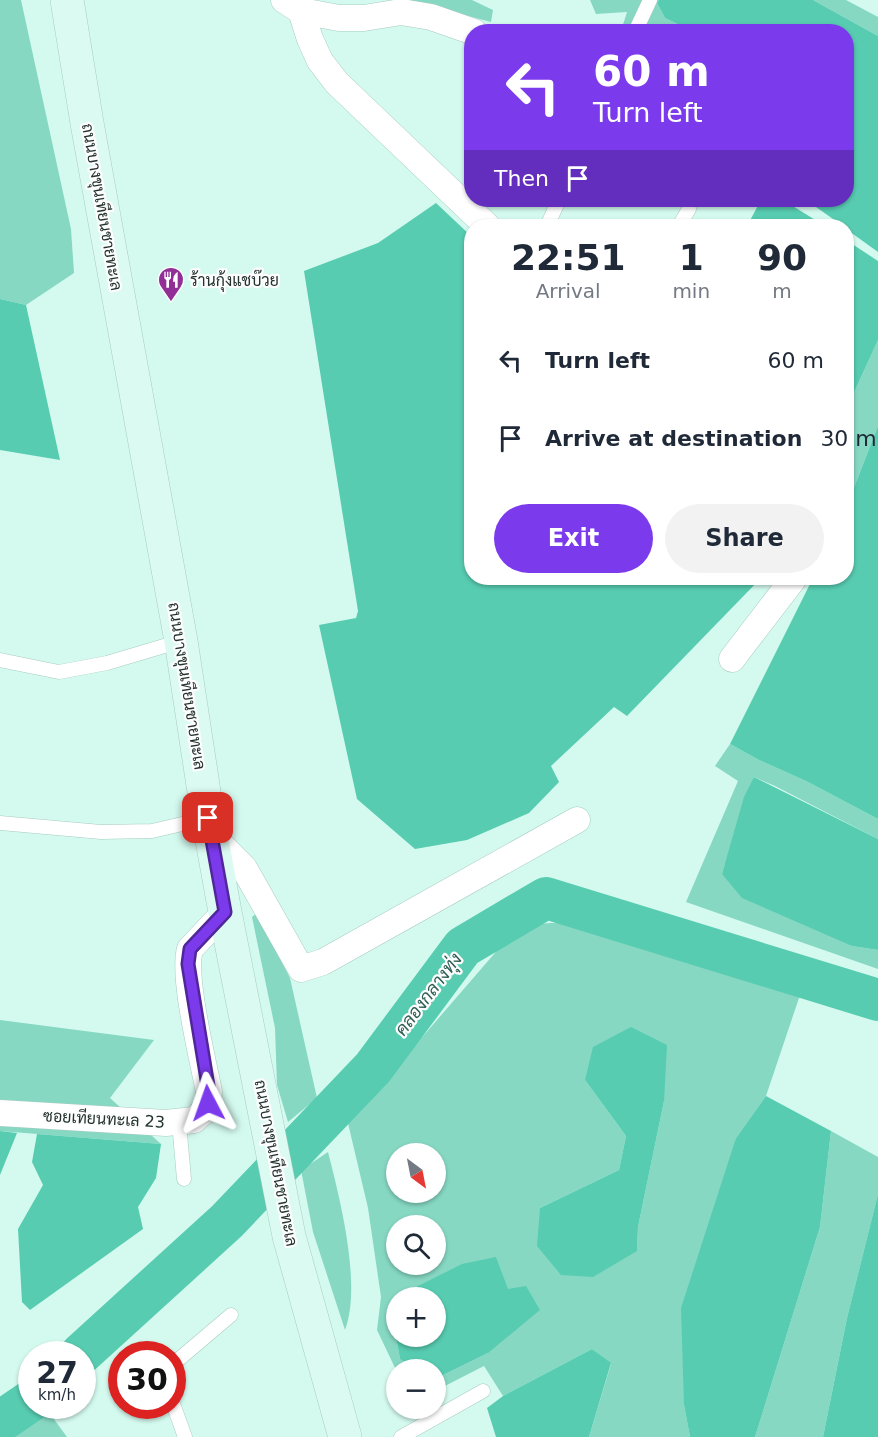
<!DOCTYPE html>
<meta charset="utf-8">
<style>
body{margin:0;font-family:"DejaVu Sans",Sarabun,sans-serif;background:#f2f2f3;color:#1f2937;height:100vh;display:flex;flex-direction:column;font-size:22px;white-space:nowrap}
*{box-sizing:border-box;margin:0}
p{font-size:20px;color:#747a83}
.icon{flex:none;width:33px;height:33px;fill:none;stroke:currentColor;stroke-width:2;stroke-linecap:round;stroke-linejoin:round}
.map{position:relative;flex:1;overflow:hidden}
.details{position:absolute;left:464px;top:219px;width:390px;height:366px;display:flex;flex-direction:column;background:#fff;border-radius:24px;box-shadow:0 2px 4px #0004}
.details>*{flex:none}
.hud{position:absolute;left:464px;top:24px;width:390px;height:183px;border-radius:24px;box-shadow:0 2px 4px #0004;background:#7c3aed;color:#fff;overflow:hidden}
.needle{width:39px;rotate:148deg}
.fabs{position:absolute;left:386px;top:1143px;display:grid;gap:12px}
.fabs a{display:grid;place-items:center;width:60px;height:60px;border-radius:50%;background:#fff;box-shadow:0 2px 4px #0004;font-size:30px}
.speed{position:absolute;left:18px;top:1341px;display:flex;gap:12px;font-size:30px;font-weight:700;text-align:center}
.speed>*{display:grid;place-content:center;width:78px;height:78px;border-radius:50%;background:#fff;box-shadow:0 2px 4px #0004;line-height:1}
.speed small{font-size:15px;font-weight:400}
.speed .limit{border:9px solid #d22;background:#fff;color:#111}
.pin{position:absolute;display:grid;place-items:center;width:51px;height:51px;color:#fff;margin:-26px;border-radius:12px;box-shadow:0 3px 9px #0006}
.me{position:absolute;width:66px;margin:-33px;rotate:356deg;stroke-linejoin:round;filter:drop-shadow(0 0 4px #0008)}
.turn{display:flex;align-items:center;gap:21px;height:126px;padding:0 30px;font-size:27px}
.turn .icon{width:78px;height:78px;stroke-width:2.5}
.turn b{display:block;font-size:42px;line-height:51px}
.then{display:flex;align-items:center;height:57px;padding:0 30px;background:#0003;gap:12px;font-size:22px}
.eta{display:flex;justify-content:space-evenly;align-items:center;height:102px;text-align:center}
.eta b{font-size:36px;font-weight:700;line-height:42px}
.cta{display:flex;gap:12px;margin-top:auto;padding:12px 30px}
.cta a{flex:1;height:69px;border-radius:36px;background:#7c3aed;color:#fff;font-size:24px;font-weight:700;line-height:69px;text-align:center}
.cta a+a{background:#f2f2f3;color:#1f2937}
ul{padding:0;list-style:none}
li{display:flex;align-items:center;gap:18px;height:78px;padding:0 30px}
li div{flex:1}
li b{display:block;font-size:22px}
li em{font-style:normal}
.map>svg:first-child{display:block}
.green{fill:#86d8c3;fill-rule:evenodd}
.water{fill:#57ccb1}
.lines{fill:none;stroke-linecap:round;stroke-linejoin:round}
.river{stroke:#57ccb1;stroke-width:42}
.lane-casing{stroke:#a7ccc1;stroke-width:15}
.street-casing{stroke:#a7ccc1;stroke-width:27}
.secondary-casing{stroke:#a7ccc1;stroke-width:34}
.lane{stroke:#fff;stroke-width:14}
.street{stroke:#fff;stroke-width:26}
.secondary{stroke:#dbfaf2;stroke-width:33}
.route-casing{stroke:#51269a;stroke-width:15}
.route{stroke:#7c3aed;stroke-width:10}
.labels{text-anchor:middle;dominant-baseline:central;stroke-width:4.5;stroke-linejoin:round;paint-order:stroke}
.street-label{font-size:16px;fill:#24332f;stroke:#fdfdfd}
.poi-label{font-size:16px;fill:#24332f;stroke:#fdfdfd;text-anchor:start}
.water-label{font-size:18px;font-style:italic;fill:#2d5e52;stroke:#fdfdfd}
</style>
<div class="map">
<svg width="878" height="1437" viewBox="0 0 878 1437">
<rect width="100%" height="100%" fill="#d4faef"/>
<path class="green" d="M0,0H21L71,229L74,273L26,305L0,299Z
M407,0H472L493,10L491,22Z
M590,0H659L657,3L665,18L692,31H621L627,12L596,14Z
M813,0H846L878,17V36Z
M878,340V426L846,508V410Z
M730,744L759,760L806,781L878,819V839L775,786L754,777L722,874L852,946L878,950V969L686,902L738,781L715,766Z
M257,913L290,978L317,1098L288,1122L277,1085L275,1028L252,917Z
M568,922L801,992L766,1096L736,1138L684,1405L690,1437H589L611,1364L592,1349L503,1396L484,1366L435,1391V1379L488,1353L508,1289H412L404,1297L396,1298V1305L391,1310L400,1359L414,1369L396,1370L377,1330L381,1297L368,1208L347,1119L399,1064L519,925ZM585,1080L664,1101L638,1227L637,1251L540,1208L619,1170L626,1136ZM396,1154H435V1192H396ZM396,1226H435V1264H396Z
M0,1020L154,1040L110,1098L161,1144L0,1131Z
M831,1131L878,1157V1194L847,1318L823,1437H755L820,1227Z
M328,1152C340,1199 362,1285 345,1330L313,1232L301,1170Z
M48,1411L67,1437H15Z"/>
<path class="water" d="M659,0H813L878,36V252L846,229V226H843L806,200H846V32L692,31L665,18L657,3Z
M761,200H783L825,226H747Z
M436,203L471,236V578H761L627,716L614,707L551,766L559,782L529,813L467,840L415,849L357,799L319,625L356,618L358,611L304,271L378,243Z
M846,240L878,261V340L846,410Z
M0,299L26,305L60,460L0,450Z
M878,426V819L806,781L759,760L730,744L813,578H846V508Z
M754,777L878,839V950L852,946L742,898L722,874L744,797Z
M631,1027L667,1045L664,1101L638,1227L637,1251L593,1277L561,1275L537,1246L540,1208L619,1170L626,1136L585,1080L593,1047Z
M766,1096L831,1131L820,1227L755,1437H690L684,1405L681,1308L736,1138Z
M0,1131L17,1133L0,1175Z
M37,1134L161,1144L156,1178L138,1207L143,1229L30,1310L22,1302L18,1229L43,1185L32,1162Z
M878,1194V1437H823L847,1318Z
M496,1257L508,1289L526,1286L540,1310L488,1353L435,1379V1370L414,1369L400,1359L391,1310L396,1305V1336H435V1298L404,1297L412,1289L462,1264Z
M592,1349L611,1363L589,1437H496L487,1408L503,1396Z"/>
<g class="lines">
<path class="river" d="M81,1354L227,1221L373,1068L463,947L546,898L878,1000
M0,1422L32,1400"/>
<defs>
<path id="lane" d="M635,32L650,0
M547,226L559,200
M679,226L689,209
M0,660L59,672L107,663L181,641
M0,823L101,832L152,831L208,818
M179,1122L184,1179
M172,1365L231,1315
M172,1401L185,1437
M401,1437L483,1391"/>
<path id="street" d="M284,0L301,11L310,39L320,61L337,83L487,226
M301,11L339,18H364L401,12L431,17L474,32
M732,659L794,578
M212,836L244,868L301,969L323,962L577,820
M0,1113L166,1123L194,1120L203,1112L208,1103L209,1092C203,1060 182,977 190,949L225,912"/>
<path id="secondary" d="M67,0L87,123L181,641L208,818L225,912L289,1236L345,1437"/>
</defs>
<use href="#lane" class="lane-casing"/>
<use href="#street" class="street-casing"/>
<use href="#secondary" class="secondary-casing"/>
<use href="#lane" class="lane"/>
<use href="#street" class="street"/>
<use href="#secondary" class="secondary"/>
</g>
<g class="lines">
<defs>
<path id="route" d="M208,1103L209,1092L188,964L190,949L225,912L208,818"/>
</defs>
<use href="#route" class="route-casing"/>
<use href="#route" class="route"/>
</g>
<defs>
<symbol id="restaurant-pin" viewBox="-11 -11 22 30"><path d="M0 17L-7.5 6A9.5 9.5 0 1 1 7.5 6Z" fill="#912f97" stroke="#fdfdfd"/><path d="M-5-6h1v4h1v-4h1v4h1v-4h1v5L-1.5 .5V6h-2V.5L-5-1ZM5-6V6H3V1.5H1.5Q1.5-4 5-6Z" fill="#fff"/></symbol>
</defs>
<g fill-rule="evenodd">
<use href="#restaurant-pin" x="156" y="265" width="30" height="40"/>
</g>
<g class="labels">
<g class="street-label">
<text transform="translate(102 207) rotate(80)">ถนนบางขุนเทียนชายทะเล</text>
<text transform="translate(187 686) rotate(81)">ถนนบางขุนเทียนชายทะเล</text>
<text transform="translate(104 1119) rotate(3)">ซอยเทียนทะเล 23</text>
<text transform="translate(276 1163) rotate(79)">ถนนบางขุนเทียนชายทะเล</text>
</g>
<g class="poi-label">
<text x="190" y="280">ร้านกุ้งแชบ๊วย</text>
</g>
<g class="water-label">
<text transform="translate(428 994) rotate(-53)">คลองกลางทุ่ง</text>
</g>
</g>
</svg>
<div class="fabs">
<a><svg class="needle" viewBox="-14 -14 28 28"><path d="M0-13l5 13h-10z" fill="#e53935"/><path d="M0 13l5-13h-10z" fill="#747a83"/></svg></a>
<a><svg class="icon" aria-label="search" viewBox="0 0 24 24"><circle cx="10" cy="10" r="6"/><path d="M15 15l6 6"/></svg></a>
<a>+</a>
<a>−</a>
</div>
<div class="speed"><div>27<small>km/h</small></div><div class="limit">30</div></div>
<div class="pin" style="left:208px;top:818px;background:#d93025"><svg class="icon" aria-label="arrive" viewBox="0 0 24 24"><path d="M6 21V4h12l-3 4 3 4H6"/></svg></div>
<svg class="me" style="left:208px;top:1103px" viewBox="-20 -20 40 40"><path d="M0-17L14 15 0 8-14 15z" fill="#7c3aed" stroke="#fff" stroke-width="4"/></svg>
<div class="hud">
<div class="turn"><svg class="icon" aria-label="left" viewBox="0 0 24 24"><path d="M17 20v-9H6M10 6l-5 5 5 5"/></svg><div><b>60 m</b>Turn left</div></div>
<div class="then">Then<svg class="icon" aria-label="arrive" viewBox="0 0 24 24"><path d="M6 21V4h12l-3 4 3 4H6"/></svg></div>
</div>
<section class="details">
<div class="eta">
<div><b>22:51</b><p>Arrival</p></div>
<div><b>1</b><p>min</p></div>
<div><b>90</b><p>m</p></div>
</div>
<ul>
<li><svg class="icon" aria-label="left" viewBox="0 0 24 24"><path d="M17 20v-9H6M10 6l-5 5 5 5"/></svg><div><b>Turn left</b></div><em>60 m</em></li>
<li><svg class="icon" aria-label="arrive" viewBox="0 0 24 24"><path d="M6 21V4h12l-3 4 3 4H6"/></svg><div><b>Arrive at destination</b></div><em>30 m</em></li>
</ul>
<div class="cta"><a>Exit</a><a>Share</a></div>
</section>
</div>
